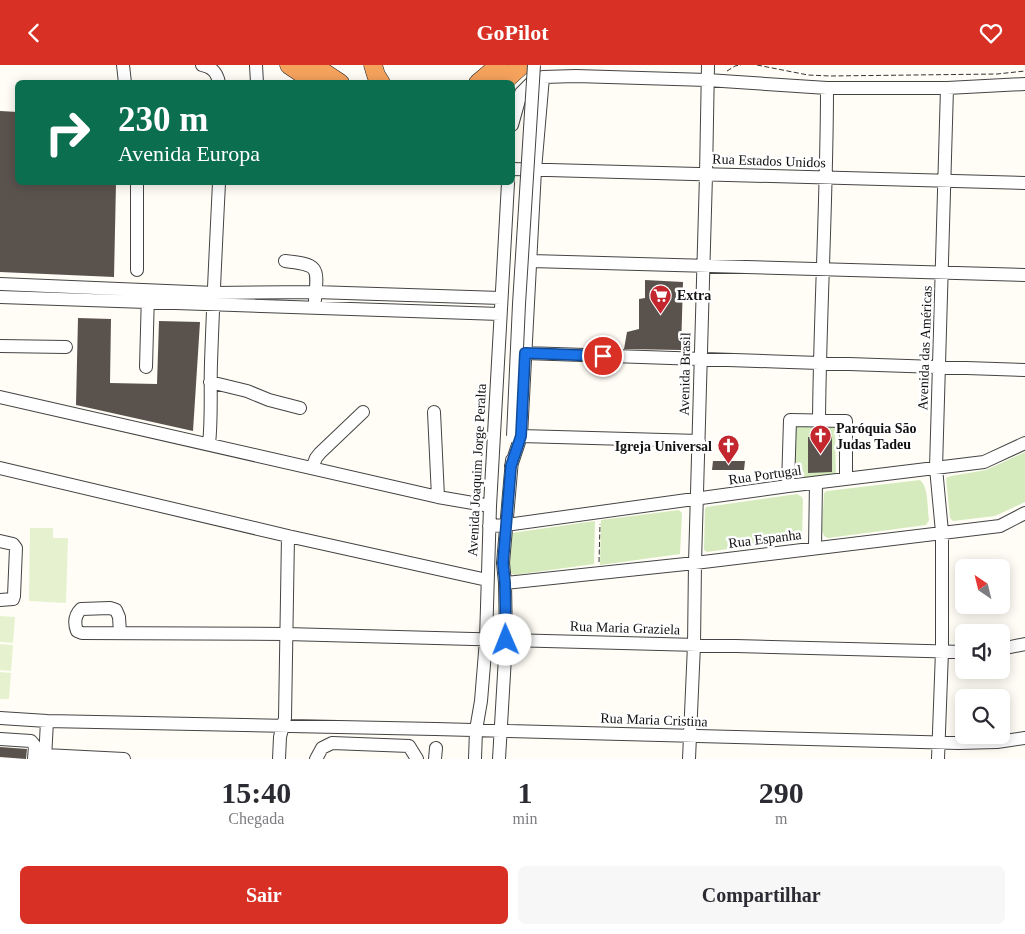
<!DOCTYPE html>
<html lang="pt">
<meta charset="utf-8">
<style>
body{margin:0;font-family:"Times New Roman",serif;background:#f7f7f7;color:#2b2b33;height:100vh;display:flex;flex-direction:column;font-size:19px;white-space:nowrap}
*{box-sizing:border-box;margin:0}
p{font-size:16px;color:#7c7c81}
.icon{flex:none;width:28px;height:28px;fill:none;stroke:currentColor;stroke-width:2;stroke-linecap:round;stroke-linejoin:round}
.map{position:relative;height:694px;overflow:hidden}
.drawer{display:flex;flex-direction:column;background:#fff;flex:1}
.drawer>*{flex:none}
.banner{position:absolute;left:15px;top:15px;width:500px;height:105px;border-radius:8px;box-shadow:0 2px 12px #0003;background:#0b6e4f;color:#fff;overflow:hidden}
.needle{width:32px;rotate:325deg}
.controls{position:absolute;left:955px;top:494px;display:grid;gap:10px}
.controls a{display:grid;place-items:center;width:55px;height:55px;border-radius:8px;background:#fff;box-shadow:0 2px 12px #0003;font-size:25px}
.pin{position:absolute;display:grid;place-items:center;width:42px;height:42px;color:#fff;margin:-21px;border:2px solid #fff;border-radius:50%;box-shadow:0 1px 5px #0007}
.me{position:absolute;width:55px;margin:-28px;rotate:359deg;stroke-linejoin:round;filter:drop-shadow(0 0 4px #0008)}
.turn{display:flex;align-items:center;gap:18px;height:105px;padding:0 20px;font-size:22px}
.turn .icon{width:65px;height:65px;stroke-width:2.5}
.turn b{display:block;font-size:35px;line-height:42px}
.eta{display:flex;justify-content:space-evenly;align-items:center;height:85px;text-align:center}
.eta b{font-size:30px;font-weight:800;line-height:35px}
.cta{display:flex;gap:10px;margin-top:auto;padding:10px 20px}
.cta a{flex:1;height:58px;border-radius:8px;background:#d93025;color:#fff;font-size:20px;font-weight:800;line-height:58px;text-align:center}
.cta a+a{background:#f7f7f7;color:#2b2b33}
header{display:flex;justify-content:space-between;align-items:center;height:65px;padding:0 20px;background:#d93025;color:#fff;font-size:22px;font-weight:800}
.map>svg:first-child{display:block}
.green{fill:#d5ebbd}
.pitch{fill:#e6f2cf}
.building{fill:#5a524d}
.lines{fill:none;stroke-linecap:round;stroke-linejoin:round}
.minor-casing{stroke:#444;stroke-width:14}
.highway-casing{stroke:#222;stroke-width:19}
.path{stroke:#333;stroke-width:1;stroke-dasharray:5 2.5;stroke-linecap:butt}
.minor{stroke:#fff;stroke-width:12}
.highway{stroke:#f5a25d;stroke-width:18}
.minor-bridge-casing{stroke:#444;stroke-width:14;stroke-linecap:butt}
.minor-bridge{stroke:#fff;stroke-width:12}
.route-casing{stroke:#114b97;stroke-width:12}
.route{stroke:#1a73e8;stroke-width:9}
.labels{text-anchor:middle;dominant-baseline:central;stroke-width:5;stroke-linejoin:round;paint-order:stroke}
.street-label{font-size:14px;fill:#111;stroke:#fff}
.poi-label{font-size:14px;font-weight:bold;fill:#111;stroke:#fff;text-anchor:start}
</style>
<header><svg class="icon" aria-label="back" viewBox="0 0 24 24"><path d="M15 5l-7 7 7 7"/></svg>GoPilot<svg class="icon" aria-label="heart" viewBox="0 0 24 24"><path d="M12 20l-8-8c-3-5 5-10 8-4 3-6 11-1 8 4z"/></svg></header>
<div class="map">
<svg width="1025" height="694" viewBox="0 0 1025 694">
<rect width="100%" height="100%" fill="#fffdf5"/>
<path class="green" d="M795,361H835L836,414H795Z
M1025,387V437L995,451L953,456L950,453L946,413L951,411L986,405Z
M920,415C929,422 927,444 929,455L926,460L828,473L824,471L822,465L824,428L827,426Z
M797,429L802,432L803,436L802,471L800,474L707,487L704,485L705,444L706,442Z
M679,445L682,448L680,489L600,500L601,455Z
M595,456L594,499L514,510L509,507L512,468Z"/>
<path class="pitch" d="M30,463H53V473H68L66,538L29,536Z
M0,551L15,552L13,578L0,577Z
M0,579L13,580L11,606L0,605Z
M0,607L11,608L9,634H0Z"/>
<path class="building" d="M0,46L18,47V118H116L114,212L0,207Z
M645,215L683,217L681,285L624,284L627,267L639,264V234L645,233Z
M78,253L111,254L110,318L157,319L159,256L200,257L193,366L76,340Z
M808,372H832V407L808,408Z
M713,396H745L744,405H712Z
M0,682L27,684L26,694L0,692Z"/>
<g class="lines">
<defs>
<path id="minor" d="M123,0L125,18
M202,0C212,2 217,7 219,18
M256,0L257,18
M512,60L521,28L531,18L543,12L576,11L707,15L827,23H947L1025,19
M512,104L1025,118
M137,118V205
M285,196C319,200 318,201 315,235
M531,196L1025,210
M0,219L214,228L315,227L501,233
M0,232L500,249
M0,281L66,282
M525,288C692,295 858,298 1025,305
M146,302L148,228
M210,317L247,326L269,335L300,343
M0,332L438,432L490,441
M434,347L438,432
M819,355C820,244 827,133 827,23
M521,371L699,376
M209,379C212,352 210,326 211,298C213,238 216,178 219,118
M511,401L521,371L535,105L543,12
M0,403L288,471L487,515
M312,403L316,393L320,388L363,347
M788,421L790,355L846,356V414
M489,461L506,460L788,421L984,397L1025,378
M0,476L13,479L16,483L14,531L13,534L0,535
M815,482L816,418
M505,518L695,498L1000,461L1025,448
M120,568L119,552L116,545L110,543L81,544C75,550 74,558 77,566L82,568L286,569L964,587
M1001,584L1025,579
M0,653L47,656L435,664L958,678L997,677L1025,673
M0,674L31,676L35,681L34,694
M45,690L124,694
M45,694L47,656
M279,694L280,672L285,653L288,471
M316,694L322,683L332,678L409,681L417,694
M435,694L436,683
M475,694L476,665L481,636L486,575L490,441L508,118
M499,694L506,575L505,518L503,498L512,395
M689,694L694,580L695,498L706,110L708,0
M938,694L942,586V467L936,403L947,23"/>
<path id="highway" d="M289,0L316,18
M313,0L340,18
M373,0L376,10L381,18
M478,18L499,0
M502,18L522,0"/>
</defs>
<use href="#minor" class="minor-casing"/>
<use href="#highway" class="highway-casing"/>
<path class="path" d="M757,0L808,10L830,11L997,9L1025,6
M727,6L735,1L741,0
M599,497L600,459"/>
<use href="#minor" class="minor"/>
<use href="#highway" class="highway"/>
<defs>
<path id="minor-bridge" d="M513,371L519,239L534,0"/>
</defs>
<use href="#minor-bridge" class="minor-bridge-casing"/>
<use href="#minor-bridge" class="minor-bridge"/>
</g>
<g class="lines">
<defs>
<path id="route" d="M506,575L505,518L503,498L511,401L521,371L525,288L603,291"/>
</defs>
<use href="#route" class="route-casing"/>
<use href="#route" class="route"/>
</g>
<defs>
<symbol id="supermarket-pin" viewBox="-11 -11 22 30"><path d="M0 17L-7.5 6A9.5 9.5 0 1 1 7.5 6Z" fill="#c4262e" stroke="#fff"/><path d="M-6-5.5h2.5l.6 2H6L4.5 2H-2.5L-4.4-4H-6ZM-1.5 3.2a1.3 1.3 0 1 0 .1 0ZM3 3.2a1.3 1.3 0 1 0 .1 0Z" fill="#fff"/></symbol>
<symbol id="church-pin" viewBox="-11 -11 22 30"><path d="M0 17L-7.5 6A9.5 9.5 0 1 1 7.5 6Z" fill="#c4262e" stroke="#fff"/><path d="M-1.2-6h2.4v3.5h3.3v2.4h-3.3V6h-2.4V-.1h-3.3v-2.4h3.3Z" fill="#fff"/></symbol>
</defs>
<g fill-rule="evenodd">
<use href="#supermarket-pin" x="648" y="218" width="25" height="34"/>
<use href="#church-pin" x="808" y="358" width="25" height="34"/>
<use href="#church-pin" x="716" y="368" width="25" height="34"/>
</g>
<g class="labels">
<g class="street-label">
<text transform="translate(769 96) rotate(2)">Rua Estados Unidos</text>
<text transform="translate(925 283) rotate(-88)">Avenida das Américas</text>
<text transform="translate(685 309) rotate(-89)">Avenida Brasil</text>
<text transform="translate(477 405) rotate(-87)">Avenida Joaquim Jorge Peralta</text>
<text transform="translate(765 410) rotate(-8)">Rua Portugal</text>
<text transform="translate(765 474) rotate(-7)">Rua Espanha</text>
<text transform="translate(625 563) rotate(2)">Rua Maria Graziela</text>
<text transform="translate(654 655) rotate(2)">Rua Maria Cristina</text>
</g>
<g class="poi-label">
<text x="677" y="230">Extra</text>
<text x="836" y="363">Paróquia São<tspan x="836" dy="16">Judas Tadeu</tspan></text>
<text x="712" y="381" text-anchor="end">Igreja Universal</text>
</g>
</g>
</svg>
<div class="controls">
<a><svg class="needle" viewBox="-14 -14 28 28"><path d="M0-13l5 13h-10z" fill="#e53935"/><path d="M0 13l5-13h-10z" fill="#7c7c81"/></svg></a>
<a><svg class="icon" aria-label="sound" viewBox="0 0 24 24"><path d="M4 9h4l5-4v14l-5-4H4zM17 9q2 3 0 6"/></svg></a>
<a><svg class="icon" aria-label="search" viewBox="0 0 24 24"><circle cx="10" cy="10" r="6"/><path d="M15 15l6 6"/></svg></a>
</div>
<div class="pin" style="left:603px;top:291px;background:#d93025"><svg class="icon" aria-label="arrive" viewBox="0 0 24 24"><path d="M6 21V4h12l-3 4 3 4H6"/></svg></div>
<svg class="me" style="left:506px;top:575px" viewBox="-20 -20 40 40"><circle r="19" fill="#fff"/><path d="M0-13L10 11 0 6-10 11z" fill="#1a73e8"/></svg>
<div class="banner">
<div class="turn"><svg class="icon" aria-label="right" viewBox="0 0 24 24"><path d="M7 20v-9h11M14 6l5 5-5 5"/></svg><div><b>230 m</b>Avenida Europa</div></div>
</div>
</div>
<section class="drawer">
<div class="eta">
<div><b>15:40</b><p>Chegada</p></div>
<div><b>1</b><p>min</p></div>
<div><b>290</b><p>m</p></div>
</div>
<div class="cta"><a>Sair</a><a>Compartilhar</a></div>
</section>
